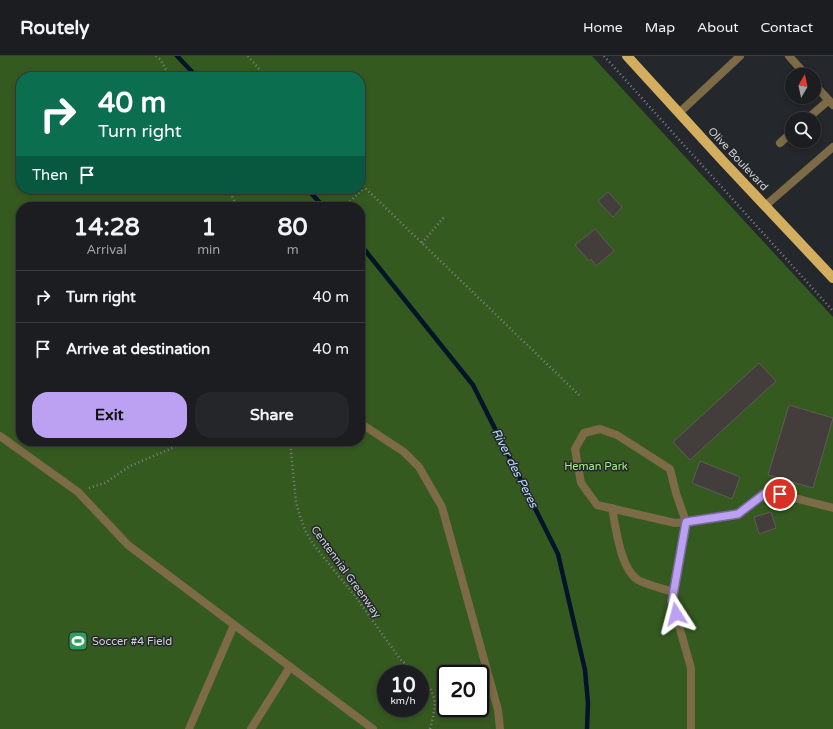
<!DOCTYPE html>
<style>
body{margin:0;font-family:"Varela Round",sans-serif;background:#242629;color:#f1f3f6;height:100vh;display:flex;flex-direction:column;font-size:15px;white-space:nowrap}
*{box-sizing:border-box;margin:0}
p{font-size:13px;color:#a0a2a5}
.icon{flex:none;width:22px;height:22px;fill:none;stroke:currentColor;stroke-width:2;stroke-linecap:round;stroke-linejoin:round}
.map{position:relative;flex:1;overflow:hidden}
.panel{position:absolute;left:16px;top:146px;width:349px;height:244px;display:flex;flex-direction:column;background:#1b1d20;border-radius:16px;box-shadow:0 2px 6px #0003,0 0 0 1px #393b3e}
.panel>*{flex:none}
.top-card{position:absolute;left:16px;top:16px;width:349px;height:122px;border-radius:16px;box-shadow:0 2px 6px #0003,0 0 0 1px #393b3e;background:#0b6e4f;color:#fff;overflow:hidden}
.needle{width:26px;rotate:9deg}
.fabs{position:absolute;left:785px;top:12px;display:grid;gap:8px}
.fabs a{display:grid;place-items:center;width:36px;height:36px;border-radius:50%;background:#1b1d20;box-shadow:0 2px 6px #0003,0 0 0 1px #393b3e;font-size:20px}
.speed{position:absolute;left:377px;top:609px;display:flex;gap:8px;font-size:20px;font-weight:700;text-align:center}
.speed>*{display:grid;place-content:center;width:52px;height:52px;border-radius:50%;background:#1b1d20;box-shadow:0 2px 6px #0003,0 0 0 1px #393b3e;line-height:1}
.speed small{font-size:10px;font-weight:400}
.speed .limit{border:2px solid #111;border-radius:6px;background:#fff;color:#111}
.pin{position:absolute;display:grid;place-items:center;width:34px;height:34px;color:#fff;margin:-17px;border:2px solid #fff;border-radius:50%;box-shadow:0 1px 4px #0007}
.me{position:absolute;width:44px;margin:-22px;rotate:351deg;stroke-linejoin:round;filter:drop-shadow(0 0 3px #0008)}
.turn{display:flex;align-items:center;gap:14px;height:84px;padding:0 16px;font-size:18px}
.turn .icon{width:52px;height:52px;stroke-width:2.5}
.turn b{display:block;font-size:28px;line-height:34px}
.then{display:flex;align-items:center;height:38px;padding:0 16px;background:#0003;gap:8px;font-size:15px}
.eta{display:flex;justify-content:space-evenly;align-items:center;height:68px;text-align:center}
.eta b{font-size:24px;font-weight:800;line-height:28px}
.cta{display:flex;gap:8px;margin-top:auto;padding:8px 16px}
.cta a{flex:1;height:46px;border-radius:16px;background:#bca0f2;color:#111;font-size:16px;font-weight:800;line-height:46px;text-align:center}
.cta a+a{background:#242629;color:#f1f3f6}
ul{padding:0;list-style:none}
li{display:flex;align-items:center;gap:12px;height:52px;padding:0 16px;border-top:1px solid #393b3e}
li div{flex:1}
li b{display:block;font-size:15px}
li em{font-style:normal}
header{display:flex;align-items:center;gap:24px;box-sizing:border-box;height:56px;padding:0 20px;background:#1b1d20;border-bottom:1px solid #393b3e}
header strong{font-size:19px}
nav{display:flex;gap:22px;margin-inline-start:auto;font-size:14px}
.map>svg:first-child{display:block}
.green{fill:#355a20;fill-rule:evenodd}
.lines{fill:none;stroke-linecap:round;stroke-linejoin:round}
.stream{stroke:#03142a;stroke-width:4.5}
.building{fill:#433d3b;stroke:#615a58}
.path{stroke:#7f8285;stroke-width:2.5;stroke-dasharray:1 3;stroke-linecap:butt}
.service{stroke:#7c6b46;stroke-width:8}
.minor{stroke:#7c6b46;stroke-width:8}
.primary{stroke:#d2ae5e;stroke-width:10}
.route-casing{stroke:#7a689d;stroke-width:10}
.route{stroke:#bca0f2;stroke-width:7}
.labels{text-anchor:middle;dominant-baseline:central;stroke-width:3;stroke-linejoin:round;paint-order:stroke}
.street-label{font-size:11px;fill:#cfd2d4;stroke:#24272b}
.park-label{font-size:11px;fill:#a3eb80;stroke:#24272b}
.poi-label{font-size:11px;fill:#cfd2d4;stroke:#24272b;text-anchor:start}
.water-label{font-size:12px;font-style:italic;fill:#bad9ff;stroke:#24272b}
</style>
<header>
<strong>Routely</strong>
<nav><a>Home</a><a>Map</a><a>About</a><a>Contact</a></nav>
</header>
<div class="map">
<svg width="833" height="673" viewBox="0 0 833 673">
<rect width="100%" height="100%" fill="#24272b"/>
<path class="green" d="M0,0H592L833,261V673H0ZM21,21H360V133H21ZM21,151H360V385H21ZM386,618H420V652H386ZM446,618H480V652H446Z"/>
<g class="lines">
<path class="stream" d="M177,0L197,21
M307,133L324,151
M360,188L473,329L558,498L585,614L588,647L587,673"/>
</g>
<path class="building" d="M608,136L622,151L613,161L598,145Z
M595,173L614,195L596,210L591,203L589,205L575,189Z
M759,307L776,325L690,404L673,386Z
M789,349L833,362L813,432L768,419Z
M700,405L740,421L732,443L692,427Z
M771,456L776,472L759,478L754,461Z"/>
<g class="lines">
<path class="path" d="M156,0L160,3L170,21
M248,0L266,21
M604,0L833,255
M360,127L580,340
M229,133L237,151
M344,151L364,132
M422,187L444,161
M290,385L296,446L300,460L306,476L313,488L358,544L400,603L417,618
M89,432L105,427L130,410L170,393L185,385
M420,621C439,638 436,651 430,673"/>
<path class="service" d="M789,0L806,19
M814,28L833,49
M807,63L829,44
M780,87L792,76
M765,150L833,91
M360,367L404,396L419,411L442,451L498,654L500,673
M600,373L617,379L670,413L676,437L686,466L675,467L597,449L581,427L575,393L584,377Z
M0,380L78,436L128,489L373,673
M612,452C616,472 620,512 638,524C645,528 664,533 673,536
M189,673L234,569
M251,673L290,611
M691,673V612L672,545L686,466L738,458L768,435L833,452"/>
<path class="minor" d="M679,57L740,0"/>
<path class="primary" d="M627,0L722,104L833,222"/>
</g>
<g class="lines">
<defs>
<path id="route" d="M676,558L672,545L686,466L738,458L768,435L780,438"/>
</defs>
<use href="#route" class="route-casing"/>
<use href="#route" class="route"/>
</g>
<defs>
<symbol id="stadium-square" viewBox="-11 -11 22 22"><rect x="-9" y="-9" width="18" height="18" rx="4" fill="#2e9e5b" stroke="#24272b"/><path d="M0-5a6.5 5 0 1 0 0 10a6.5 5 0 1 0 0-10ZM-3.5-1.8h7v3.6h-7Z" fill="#fff"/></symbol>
</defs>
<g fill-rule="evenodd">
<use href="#stadium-square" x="67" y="574" width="22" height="22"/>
</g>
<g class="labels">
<g class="street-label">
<text transform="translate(738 103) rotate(47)">Olive Boulevard</text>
<text transform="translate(346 516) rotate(54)">Centennial Greenway</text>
</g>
<g class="park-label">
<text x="596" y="410">Heman Park</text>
</g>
<g class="poi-label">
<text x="92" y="585">Soccer #4 Field</text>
</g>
<g class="water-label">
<text transform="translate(515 412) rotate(63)">River des Peres</text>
</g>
</g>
</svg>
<div class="fabs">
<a><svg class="needle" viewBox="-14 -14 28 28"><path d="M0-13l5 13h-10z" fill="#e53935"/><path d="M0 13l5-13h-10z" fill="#a0a2a5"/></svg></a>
<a><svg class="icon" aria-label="search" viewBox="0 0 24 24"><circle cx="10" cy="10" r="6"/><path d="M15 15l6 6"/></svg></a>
</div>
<div class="speed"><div>10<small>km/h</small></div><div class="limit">20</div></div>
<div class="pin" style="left:780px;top:438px;background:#d93025"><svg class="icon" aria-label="arrive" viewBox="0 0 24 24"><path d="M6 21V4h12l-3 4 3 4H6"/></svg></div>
<svg class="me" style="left:676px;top:558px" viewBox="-20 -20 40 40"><path d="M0-17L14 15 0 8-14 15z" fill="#bca0f2" stroke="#fff" stroke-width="4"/></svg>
<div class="top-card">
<div class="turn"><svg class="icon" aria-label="right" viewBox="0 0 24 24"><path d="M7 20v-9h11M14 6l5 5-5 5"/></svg><div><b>40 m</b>Turn right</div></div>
<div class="then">Then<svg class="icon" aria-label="arrive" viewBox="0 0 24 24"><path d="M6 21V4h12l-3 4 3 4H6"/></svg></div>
</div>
<section class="panel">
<div class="eta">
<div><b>14:28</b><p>Arrival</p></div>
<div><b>1</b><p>min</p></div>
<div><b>80</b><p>m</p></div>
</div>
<ul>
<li><svg class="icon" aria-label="right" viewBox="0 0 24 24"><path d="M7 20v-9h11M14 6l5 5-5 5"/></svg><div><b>Turn right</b></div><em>40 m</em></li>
<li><svg class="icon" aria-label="arrive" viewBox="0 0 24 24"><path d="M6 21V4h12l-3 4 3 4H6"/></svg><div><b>Arrive at destination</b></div><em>40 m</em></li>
</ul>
<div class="cta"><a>Exit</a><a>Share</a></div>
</section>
</div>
